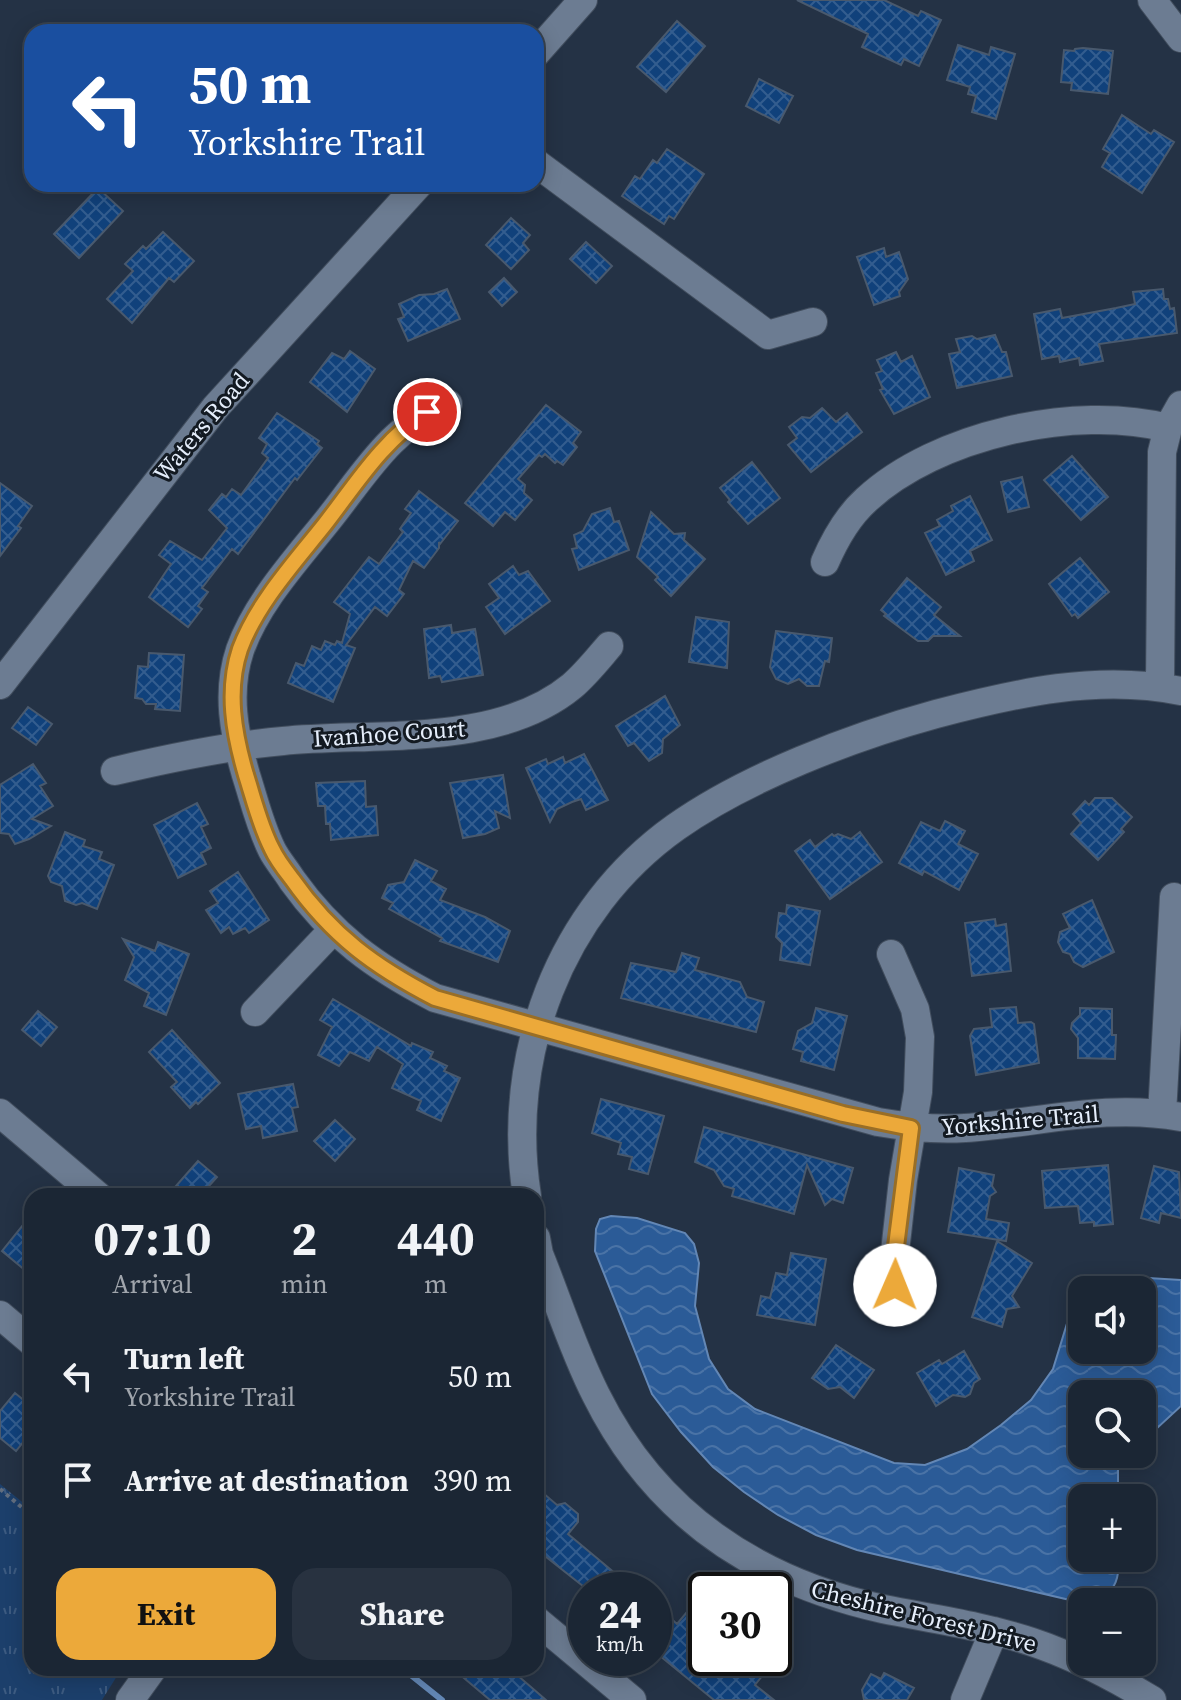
<!DOCTYPE html>
<meta charset="utf-8">
<style>
body{margin:0;font-family:"Source Serif 4",serif;background:#283240;color:#f1f3f6;height:100vh;display:flex;flex-direction:column;font-size:30px;white-space:nowrap}
*{box-sizing:border-box;margin:0}
p{font-size:26px;color:#a0a5ac}
.icon{flex:none;width:44px;height:44px;fill:none;stroke:currentColor;stroke-width:2;stroke-linecap:round;stroke-linejoin:round}
.map{position:relative;flex:1;overflow:hidden}
.details{position:absolute;left:24px;top:1188px;width:520px;height:488px;display:flex;flex-direction:column;background:#1b2634;border-radius:24px;box-shadow:0 4px 20px #0003,0 0 0 2px #39434f}
.details>*{flex:none}
.top-card{position:absolute;left:24px;top:24px;width:520px;height:168px;border-radius:24px;box-shadow:0 4px 20px #0003,0 0 0 2px #39434f;background:#1a4fa0;color:#fff;overflow:hidden}
.tools{position:absolute;left:1068px;top:1276px;display:grid;gap:16px}
.tools a{display:grid;place-items:center;width:88px;height:88px;border-radius:16px;background:#1b2634;box-shadow:0 4px 20px #0003,0 0 0 2px #39434f;font-size:40px}
.speed{position:absolute;left:568px;top:1572px;display:flex;gap:16px;font-size:40px;font-weight:700;text-align:center}
.speed>*{display:grid;place-content:center;width:104px;height:104px;border-radius:50%;background:#1b2634;box-shadow:0 4px 20px #0003,0 0 0 2px #39434f;line-height:1}
.speed small{font-size:20px;font-weight:400}
.speed .limit{border:4px solid #111;border-radius:12px;background:#fff;color:#111}
.pin{position:absolute;display:grid;place-items:center;width:68px;height:68px;color:#fff;margin:-34px;border:4px solid #fff;border-radius:50%;box-shadow:0 2px 8px #0007}
.me{position:absolute;width:88px;margin:-44px;rotate:1deg;stroke-linejoin:round;filter:drop-shadow(0 0 6px #0008)}
.turn{display:flex;align-items:center;gap:28px;height:168px;padding:0 32px;font-size:36px}
.turn .icon{width:104px;height:104px;stroke-width:2.5}
.turn b{display:block;font-size:56px;line-height:68px}
.eta{display:flex;justify-content:space-evenly;align-items:center;height:136px;text-align:center}
.eta b{font-size:48px;font-weight:700;line-height:56px}
.cta{display:flex;gap:16px;margin-top:auto;padding:16px 32px}
.cta a{flex:1;height:92px;border-radius:24px;background:#eca93a;color:#111;font-size:32px;font-weight:700;line-height:92px;text-align:center}
.cta a+a{background:#283240;color:#f1f3f6}
ul{padding:0;list-style:none}
li{display:flex;align-items:center;gap:24px;height:104px;padding:0 32px}
li div{flex:1}
li b{display:block;font-size:30px}
li em{font-style:normal}
.map>svg:first-child{display:block}
.park{fill:url(#park-tufts)}
.water{fill:url(#water-waves);stroke:#6387b5;stroke-width:2;fill-rule:evenodd}
.lines{fill:none;stroke-linecap:round;stroke-linejoin:round}
.stream{stroke:#6387b5;stroke-width:6}
.building{fill:url(#building-cross-hatch);stroke:#49596d;stroke-width:2}
.minor-casing{stroke:#414d5d;stroke-width:30}
.path{stroke:#626e7f;stroke-width:4;stroke-dasharray:4 4;stroke-linecap:butt}
.minor{stroke:#6c7c92;stroke-width:28}
.route-casing{stroke:#996e26;stroke-width:20}
.route{stroke:#eca93a;stroke-width:14}
.labels{text-anchor:middle;dominant-baseline:central;stroke-width:6;stroke-linejoin:round;paint-order:stroke}
.street-label{font-size:24px;fill:#e5eefb;stroke:#131a22}
</style>
<div class="map">
<svg width="1181" height="1700" viewBox="0 0 1181 1700">
<defs>
<pattern id="park-tufts" width="24" height="20" patternUnits="userSpaceOnUse" patternTransform="scale(2)"><rect width="24" height="20" fill="#1c3f6b"/><path d="M3 7l-1-3M5 7V3M7 7l1-3M15 17l-1-3M17 17v-4M19 17l1-3" fill="none" stroke="#3d5b81"/></pattern>
<pattern id="water-waves" width="16" height="10" patternUnits="userSpaceOnUse" patternTransform="scale(2)"><rect width="16" height="10" fill="#2b5b97"/><path d="M0 5q4-4 8 0t8 0" fill="none" stroke="#4a73a6"/></pattern>
<pattern id="building-cross-hatch" width="8" height="8" patternUnits="userSpaceOnUse" patternTransform="scale(2)"><rect width="8" height="8" fill="#10417b"/><path d="M0 0l8 8M0 8l8-8" fill="none" stroke="#335d8f"/></pattern>
</defs>
<rect width="100%" height="100%" fill="#243245"/>
<path class="park" d="M0,1484L32,1510V1668H122L102,1700H0Z"/>
<path class="water" d="M611,1216L637,1218L685,1233L694,1244L699,1263L695,1306L709,1359L728,1389L755,1409L894,1463L925,1465L967,1449L1001,1425L1031,1400L1053,1369L1077,1291L1084,1280L1099,1275L1181,1280V1406L1142,1442V1394H1082V1454H1130L1118,1470V1498H1082V1558H1119C1119,1578 1116,1588 1101,1601H1074L857,1550L816,1535L778,1515L744,1492L713,1467L681,1432L652,1394L595,1251L596,1229L600,1219ZM1082,1290H1142V1350H1082Z"/>
<g class="lines">
<path class="stream" d="M402,1668L442,1700"/>
</g>
<path class="building" d="M797,0H884L918,16L921,11L941,20L919,66L904,59L901,65L862,47L868,34Z
M677,21L705,46L666,92L637,67Z
M958,45L989,55L991,47L1015,54L996,119L972,112L976,96L968,94L970,87L947,80Z
M1083,48L1113,51L1108,94L1071,90L1072,83L1061,82L1064,50L1074,51L1075,49Z
M759,79L793,96L779,123L746,106Z
M1122,115L1151,134L1154,130L1174,142L1142,193L1102,167L1110,153L1103,149Z
M667,149L704,174L674,219L669,216L664,224L622,196L635,176L640,179L653,160L657,163Z
M98,188L123,211L79,258L54,234Z
M511,218L530,235L523,243L529,250L511,269L486,245Z
M163,232L194,261L174,282L169,278L132,323L107,299L133,271L125,264L143,246L146,249Z
M586,242L612,266L596,283L570,259Z
M884,248L886,257L899,252L908,279L899,292L900,296L874,305L857,257Z
M504,278L517,292L502,306L489,292Z
M447,289L460,319L408,341L398,319L404,317L399,304L419,295L434,294Z
M1163,289L1164,299H1168L1170,309L1174,308L1177,333L1099,344L1103,361L1080,365L1079,358L1060,362L1059,356L1042,359L1034,314L1060,309L1062,318L1116,308L1135,304L1133,292Z
M995,335L1002,352H1006L1012,376L957,388L949,354L960,352L956,339L972,336L977,339Z
M350,351L375,369L347,412L310,382L332,353L344,359Z
M896,352L901,362L912,356L930,397L894,414L880,390L883,389L876,373L882,371L877,360Z
M546,405L581,432L573,443L577,447L563,465L557,461L555,463L545,454L542,457L539,455L518,479L525,485L524,493L532,500L515,520L505,512L493,526L465,503Z
M822,408L836,422L847,413L862,432L811,472L788,445L797,438L789,427L802,417L810,418Z
M277,413L319,441L317,444L322,448L301,475L297,480L295,478L238,554L232,549L202,588L208,592L198,606L202,609L188,627L149,597L171,564L159,555L170,541L202,560L227,528L209,510L222,494L226,497L232,489L241,495L268,458L262,453L267,444L259,438Z
M1072,456L1108,497L1081,520L1044,480Z
M752,462L780,498L748,524L728,502L730,500L720,488Z
M1022,477L1029,507L1008,512L1001,482Z
M0,483L32,506L18,526L21,528L0,556Z
M419,491L458,521L440,544L439,542V548L424,568L413,561L399,590L404,594L387,616L375,607L346,645L355,648L333,702L288,683L296,663L304,666L312,646L321,650L325,641L335,645L337,641L342,643L350,614L334,602L369,557L379,564L403,532L400,529L411,513L405,509Z
M970,496L992,540L970,551L974,561L946,575L925,533L940,526L937,520L953,511L951,506Z
M610,508L614,522L619,521L629,550L579,570L572,549L577,548L574,535L583,531L592,514Z
M651,512L674,534L685,533L684,540L705,559L671,596L655,580L658,577L637,557Z
M1080,558L1109,592L1078,618L1075,614L1072,616L1049,584Z
M513,566L519,575L528,571L550,601L505,634L486,607L499,598L489,584Z
M907,578L941,607L934,615L960,636H933L928,641H918L884,616L886,614L881,610Z
M696,617L729,622L727,668L689,662Z
M451,625L452,633L475,629L483,675L442,682L440,676L429,678L424,629Z
M776,631L832,638L829,662L825,661L819,686H807L799,679L788,684L776,679L770,667Z
M149,653L184,655L180,711L155,709L156,704H146L142,699L135,698L138,666L148,667Z
M665,696L680,725L663,739L662,753L649,761L634,743L628,746L616,726Z
M28,707L52,724L36,745L12,728Z
M584,754L608,800L586,810L581,799L572,802L557,809L550,822L526,768L546,759L548,764L563,757L565,763Z
M33,764L46,783L40,786L53,806L32,819L51,826L29,839L15,844L9,834L0,833V785Z
M503,775L510,818L495,811L499,828L485,834L463,838L450,783Z
M365,781L366,807L376,806L378,835L331,840L330,824H326L325,806H318L316,783Z
M1095,798H1112L1132,817L1121,829L1124,832L1098,860L1071,834L1081,823L1073,814L1085,801L1089,805Z
M197,803L208,824L201,827L211,848L201,853L206,864L178,878L154,825Z
M945,821L965,831L958,844L978,854L959,890L924,871L922,875L899,863L921,822L940,831Z
M65,832L85,840L83,846L102,852L99,859L114,865L97,909L82,903L76,905L65,901L62,886L51,882L48,876Z
M860,832L882,862L830,899L795,851L810,840L815,847L832,834L834,836L838,834L851,839Z
M415,860L437,871L431,881L446,889L440,900L485,917L510,931L498,962L440,941L442,938L389,909L393,903L382,898L388,885L404,882Z
M238,872L269,920L249,933L245,928L233,934L229,927L221,933L206,910L218,903L210,891Z
M1092,900L1114,952L1083,967L1074,962L1070,954L1063,952L1058,942L1060,932L1070,928L1063,914Z
M787,905L820,911L810,965L780,960L782,943L776,937L779,913L786,914Z
M995,919L996,926L1006,924L1011,971L972,976L965,923Z
M123,939L155,951L158,942L189,954L166,1015L144,1006L149,993L125,980L134,957Z
M682,953L699,958L695,970L740,982L747,997L764,1002L756,1032L621,998L631,963L676,972Z
M333,999L411,1046L412,1043L433,1052L430,1058L447,1066L444,1071L460,1078L441,1121L417,1110L421,1101L392,1088L403,1064L377,1047L369,1061L350,1052L339,1066L318,1055L332,1027L320,1020Z
M1016,1007L1018,1023L1031,1022L1034,1024L1039,1063L976,1075L970,1036L974,1029L992,1027L990,1009Z
M816,1008L847,1016L834,1070L801,1061L803,1052L793,1049L798,1031L812,1023Z
M1080,1008L1112,1009V1035H1116L1115,1059L1078,1058V1038L1071,1029L1072,1023L1080,1015Z
M38,1011L57,1027L41,1046L22,1030Z
M172,1030L220,1083L198,1104L196,1102L190,1108L171,1087L177,1082L149,1052Z
M293,1084L298,1107L292,1108L297,1131L263,1138L261,1126L246,1129L238,1094Z
M601,1099L664,1116L648,1174L629,1169L632,1157L618,1154L621,1143L592,1133Z
M335,1120L355,1139L335,1161L314,1141Z
M704,1127L853,1168L843,1203L832,1199L825,1205L807,1165L794,1214L732,1196L734,1189L724,1186L714,1170L695,1162Z
M198,1161L217,1177L200,1196H187L176,1186Z
M1108,1165L1113,1224L1094,1226V1222L1080,1223L1078,1206L1045,1208L1042,1171Z
M1154,1166L1179,1172L1181,1218L1161,1213L1159,1223L1141,1218Z
M959,1168L994,1175L992,1186L996,1192L990,1196L986,1219L1009,1223L1006,1241L948,1232Z
M23,1225L32,1233V1276L2,1251Z
M997,1241L1032,1263L1012,1296L1019,1307L1007,1309L1002,1327L972,1317Z
M791,1253L826,1259L815,1325L757,1315L761,1296L770,1298L776,1273L787,1275Z
M836,1345L874,1370L854,1398L840,1387L828,1389L812,1378Z
M964,1351L980,1379L974,1383L970,1394L965,1397L953,1395L936,1406L917,1373L939,1360L942,1364Z
M15,1393L32,1407V1431L16,1451L0,1438V1411Z
M536,1487L557,1505L565,1503L578,1514V1522L568,1534L616,1574L624,1572L630,1577L631,1590H588L536,1549Z
M692,1606L706,1618V1658H742L762,1676L755,1685L774,1700H714L654,1651V1627L665,1613L677,1624Z
M452,1668H509L546,1700H490Z
M884,1673L914,1688L907,1700H864L862,1690L871,1674L881,1679Z"/>
<g class="lines">
<defs>
<path id="minor" d="M1152,0L1181,38
M536,53L583,0
M536,163L768,335L813,322
M448,404C392,425 364,475 328,520C297,559 257,602 240,650C226,692 234,734 246,775C254,800 260,826 272,850C277,860 286,870 292,880C332,936 375,967 435,998L878,1122C907,1127 936,1130 965,1128C1038,1123 1108,1103 1181,1117
M825,562C835,539 847,517 866,500C936,435 1075,404 1168,428
M0,685L215,408L419,184
M1160,687L1162,452L1168,428L1181,405
M115,771C170,758 226,746 283,741C373,732 497,748 572,686C586,674 597,660 609,646
M891,954L915,1009L920,1037L918,1092L903,1180L893,1270L900,1296
M255,1012L333,930
M0,1113L98,1196
M1162,1114L1174,897
M527,1196C505,1057 559,910 676,827C747,777 852,737 936,714C1016,693 1098,674 1181,691
M536,1238L539,1254C558,1301 573,1350 596,1395C655,1514 756,1581 883,1609C933,1619 984,1626 1032,1642C1074,1656 1114,1677 1152,1700
M0,1315L32,1342
M536,1620L632,1700
M130,1700L153,1668
M965,1700L994,1631"/>
</defs>
<use href="#minor" class="minor-casing"/>
<path class="path" d="M0,1489L32,1516"/>
<use href="#minor" class="minor"/>
</g>
<g class="lines">
<defs>
<path id="route" d="M427,412C383,440 356,484 325,524C295,562 257,603 240,649C226,691 234,734 246,775C254,800 260,826 272,849C277,860 285,870 292,879C332,936 375,967 435,998L843,1114L911,1128L893,1270L895,1285"/>
</defs>
<use href="#route" class="route-casing"/>
<use href="#route" class="route"/>
</g>
<g class="labels">
<g class="street-label">
<text transform="translate(201 427) rotate(-50)">Waters Road</text>
<text transform="translate(389 733) rotate(-4)">Ivanhoe Court</text>
<text transform="translate(1020 1120) rotate(-5)">Yorkshire Trail</text>
<text transform="translate(924 1616) rotate(14)">Cheshire Forest Drive</text>
</g>
</g>
</svg>
<div class="tools">
<a><svg class="icon" aria-label="sound" viewBox="0 0 24 24"><path d="M4 9h4l5-4v14l-5-4H4zM17 9q2 3 0 6"/></svg></a>
<a><svg class="icon" aria-label="search" viewBox="0 0 24 24"><circle cx="10" cy="10" r="6"/><path d="M15 15l6 6"/></svg></a>
<a>+</a>
<a>−</a>
</div>
<div class="speed"><div>24<small>km/h</small></div><div class="limit">30</div></div>
<div class="pin" style="left:427px;top:412px;background:#d93025"><svg class="icon" aria-label="arrive" viewBox="0 0 24 24"><path d="M6 21V4h12l-3 4 3 4H6"/></svg></div>
<svg class="me" style="left:895px;top:1285px" viewBox="-20 -20 40 40"><circle r="19" fill="#fff"/><path d="M0-13L10 11 0 6-10 11z" fill="#eca93a"/></svg>
<div class="top-card">
<div class="turn"><svg class="icon" aria-label="left" viewBox="0 0 24 24"><path d="M17 20v-9H6M10 6l-5 5 5 5"/></svg><div><b>50 m</b>Yorkshire Trail</div></div>
</div>
<section class="details">
<div class="eta">
<div><b>07:10</b><p>Arrival</p></div>
<div><b>2</b><p>min</p></div>
<div><b>440</b><p>m</p></div>
</div>
<ul>
<li><svg class="icon" aria-label="left" viewBox="0 0 24 24"><path d="M17 20v-9H6M10 6l-5 5 5 5"/></svg><div><b>Turn left</b><p>Yorkshire Trail</p></div><em>50 m</em></li>
<li><svg class="icon" aria-label="arrive" viewBox="0 0 24 24"><path d="M6 21V4h12l-3 4 3 4H6"/></svg><div><b>Arrive at destination</b></div><em>390 m</em></li>
</ul>
<div class="cta"><a>Exit</a><a>Share</a></div>
</section>
</div>
